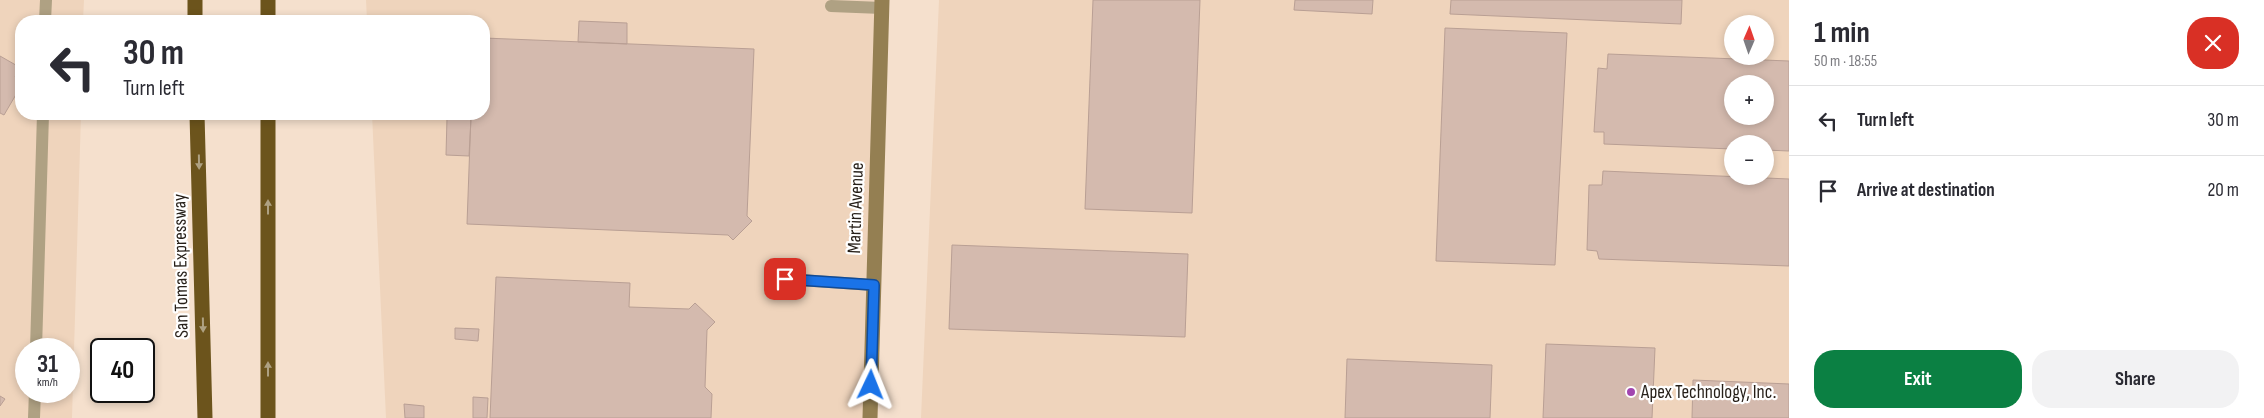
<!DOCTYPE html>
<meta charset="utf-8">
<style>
body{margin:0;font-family:"Sofia Sans Condensed",sans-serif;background:#f2f2f3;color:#2b2b33;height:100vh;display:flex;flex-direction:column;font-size:19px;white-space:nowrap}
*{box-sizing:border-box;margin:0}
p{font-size:16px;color:#7c7c81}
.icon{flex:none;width:28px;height:28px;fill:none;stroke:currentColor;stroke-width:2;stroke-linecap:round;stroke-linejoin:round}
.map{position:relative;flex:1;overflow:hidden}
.side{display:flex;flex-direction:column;background:#fff;width:475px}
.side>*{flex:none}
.top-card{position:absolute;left:15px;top:15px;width:475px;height:105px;border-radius:20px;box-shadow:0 2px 8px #0003;background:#fff;color:#2b2b33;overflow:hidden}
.needle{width:32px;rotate:2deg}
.controls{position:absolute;left:1724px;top:15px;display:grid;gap:10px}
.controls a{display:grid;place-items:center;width:50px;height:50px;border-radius:50%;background:#fff;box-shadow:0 2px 8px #0003;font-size:25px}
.speed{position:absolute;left:15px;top:338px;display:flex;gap:10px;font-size:25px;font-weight:700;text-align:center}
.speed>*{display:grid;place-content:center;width:65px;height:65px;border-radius:50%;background:#fff;box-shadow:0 2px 8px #0003;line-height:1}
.speed small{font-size:12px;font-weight:400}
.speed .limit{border:2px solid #111;border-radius:8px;background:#fff;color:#111}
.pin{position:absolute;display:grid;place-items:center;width:42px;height:42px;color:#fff;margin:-21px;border-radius:10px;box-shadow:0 2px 8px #0006}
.me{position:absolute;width:55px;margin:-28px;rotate:2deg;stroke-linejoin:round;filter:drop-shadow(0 0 4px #0008)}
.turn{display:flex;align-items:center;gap:18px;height:105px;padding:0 25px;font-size:22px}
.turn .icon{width:65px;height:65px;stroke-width:2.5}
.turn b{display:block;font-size:35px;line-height:42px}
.round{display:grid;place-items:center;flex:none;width:52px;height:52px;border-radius:20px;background:#f2f2f3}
.overview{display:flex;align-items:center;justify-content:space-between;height:85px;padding:0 25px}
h1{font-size:30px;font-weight:700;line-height:38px}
.action{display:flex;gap:10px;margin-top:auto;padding:10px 25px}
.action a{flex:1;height:58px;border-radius:20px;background:#0b8043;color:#fff;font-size:20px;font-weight:700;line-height:58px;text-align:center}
.action a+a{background:#f2f2f3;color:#2b2b33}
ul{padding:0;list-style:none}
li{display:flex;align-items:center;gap:15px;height:70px;padding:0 25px;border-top:1px solid #e1e1e2}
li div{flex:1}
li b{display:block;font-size:19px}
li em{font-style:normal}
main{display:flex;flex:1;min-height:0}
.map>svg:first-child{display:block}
.built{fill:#efd4bc;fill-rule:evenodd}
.building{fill:#d4baae;stroke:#b99f94;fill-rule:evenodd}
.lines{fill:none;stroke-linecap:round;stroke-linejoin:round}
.lane{stroke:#afa183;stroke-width:12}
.secondary{stroke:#947f52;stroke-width:15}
.highway{stroke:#6c541c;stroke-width:15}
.oneway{fill:#aea182}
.route-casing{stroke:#114b97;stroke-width:12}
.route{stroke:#1a73e8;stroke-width:9}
.poi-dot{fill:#a246b0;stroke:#fff;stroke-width:2}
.labels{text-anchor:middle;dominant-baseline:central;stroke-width:4.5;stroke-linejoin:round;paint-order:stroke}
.street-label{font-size:19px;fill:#261f18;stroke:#fff}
.poi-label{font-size:19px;fill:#261f18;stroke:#fff;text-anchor:start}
</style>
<main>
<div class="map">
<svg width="1789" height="418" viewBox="0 0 1789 418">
<rect width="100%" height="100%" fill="#f5e0cd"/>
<path class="built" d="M0,0H84L83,21H21V114H81L72,418H0ZM26,349H69V391H26Z
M366,0H883L872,418H386L372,114H484V21H367Z
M939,0H1789V418H921ZM1732,24H1765V56H1732ZM1732,84H1765V116H1732ZM1732,144H1765V176H1732Z"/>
<path class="building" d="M1093,0H1200L1192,213L1085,209Z
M1295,0H1373L1372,14L1294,10Z
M1451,0H1682L1681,24L1450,14Z
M579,21L627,23V44L578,42Z
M1445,28L1567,33L1555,265L1436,261Z
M484,38L754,49L747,216L752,221L733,240L728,235L467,224L471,114H484Z
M1608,54L1789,61V151L1765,150V144H1732V149L1604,144V132H1594L1598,68L1607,69ZM1732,84H1765V116H1732Z
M0,56L21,68L15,77L21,80V86L4,115L0,113Z
M447,118L471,119L469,156L446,155Z
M1603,171L1789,179V266L1599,259L1597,251L1587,250L1589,185H1602Z
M952,245L1188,254L1185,337L949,329Z
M496,277L630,283L629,307L689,309L695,303L715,322L707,330L705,387L712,394L711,418H490Z
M455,328L479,329L478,341L455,339Z
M1546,344L1655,348L1652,418H1543Z
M1347,359L1492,365L1490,418H1345Z
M1693,380L1789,384V418H1692Z
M0,396L5,399L0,406Z
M473,397L488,398L487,418H473Z
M404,404L424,406V418H405Z"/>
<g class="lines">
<path class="lane" d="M831,6L882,8
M45,21L46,0
M785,279L873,285
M36,349L43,114
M34,418L35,391"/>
<path class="secondary" d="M870,418L882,0"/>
<path class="highway" d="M195,0V21
M268,0V21
M197,114L205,418
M268,114V418"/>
</g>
<defs><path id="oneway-solid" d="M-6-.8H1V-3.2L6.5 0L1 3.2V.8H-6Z" transform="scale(1.25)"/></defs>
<g class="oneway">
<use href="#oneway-solid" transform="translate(199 162) rotate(89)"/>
<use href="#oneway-solid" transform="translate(268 207) rotate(-90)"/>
<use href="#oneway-solid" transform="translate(203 325) rotate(89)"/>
<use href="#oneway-solid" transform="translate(268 369) rotate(-90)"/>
</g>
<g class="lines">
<defs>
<path id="route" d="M785,279L874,285L871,385"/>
</defs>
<use href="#route" class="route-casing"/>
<use href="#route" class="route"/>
</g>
<circle class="poi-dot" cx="1631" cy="392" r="5"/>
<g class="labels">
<g class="street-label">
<text transform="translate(856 208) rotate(-88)">Martin Avenue</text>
<text transform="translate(181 266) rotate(-91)">San Tomas Expressway</text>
</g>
<g class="poi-label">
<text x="1641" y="392">Apex Technology, Inc.</text>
</g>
</g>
</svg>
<div class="controls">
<a><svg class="needle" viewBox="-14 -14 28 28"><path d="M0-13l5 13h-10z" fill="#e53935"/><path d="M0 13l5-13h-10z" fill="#7c7c81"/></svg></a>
<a>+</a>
<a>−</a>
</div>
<div class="speed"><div>31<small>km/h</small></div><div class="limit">40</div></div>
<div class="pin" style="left:785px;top:279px;background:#d93025"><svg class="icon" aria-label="arrive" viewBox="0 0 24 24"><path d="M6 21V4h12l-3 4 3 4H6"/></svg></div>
<svg class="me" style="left:871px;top:385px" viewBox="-20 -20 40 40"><path d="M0-17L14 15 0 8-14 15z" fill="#1a73e8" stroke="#fff" stroke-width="4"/></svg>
<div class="top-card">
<div class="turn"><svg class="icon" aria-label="left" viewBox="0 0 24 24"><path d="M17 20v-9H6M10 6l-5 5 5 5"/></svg><div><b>30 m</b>Turn left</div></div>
</div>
</div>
<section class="side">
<div class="overview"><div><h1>1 min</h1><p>50 m · 18:55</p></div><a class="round" style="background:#d93025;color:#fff"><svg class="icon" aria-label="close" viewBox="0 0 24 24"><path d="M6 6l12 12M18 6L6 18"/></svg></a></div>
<ul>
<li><svg class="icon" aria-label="left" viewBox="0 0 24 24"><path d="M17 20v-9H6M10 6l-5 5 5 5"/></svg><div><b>Turn left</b></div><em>30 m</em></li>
<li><svg class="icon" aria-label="arrive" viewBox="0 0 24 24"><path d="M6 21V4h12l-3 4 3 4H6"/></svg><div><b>Arrive at destination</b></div><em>20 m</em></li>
</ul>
<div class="action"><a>Exit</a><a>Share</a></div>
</section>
</main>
